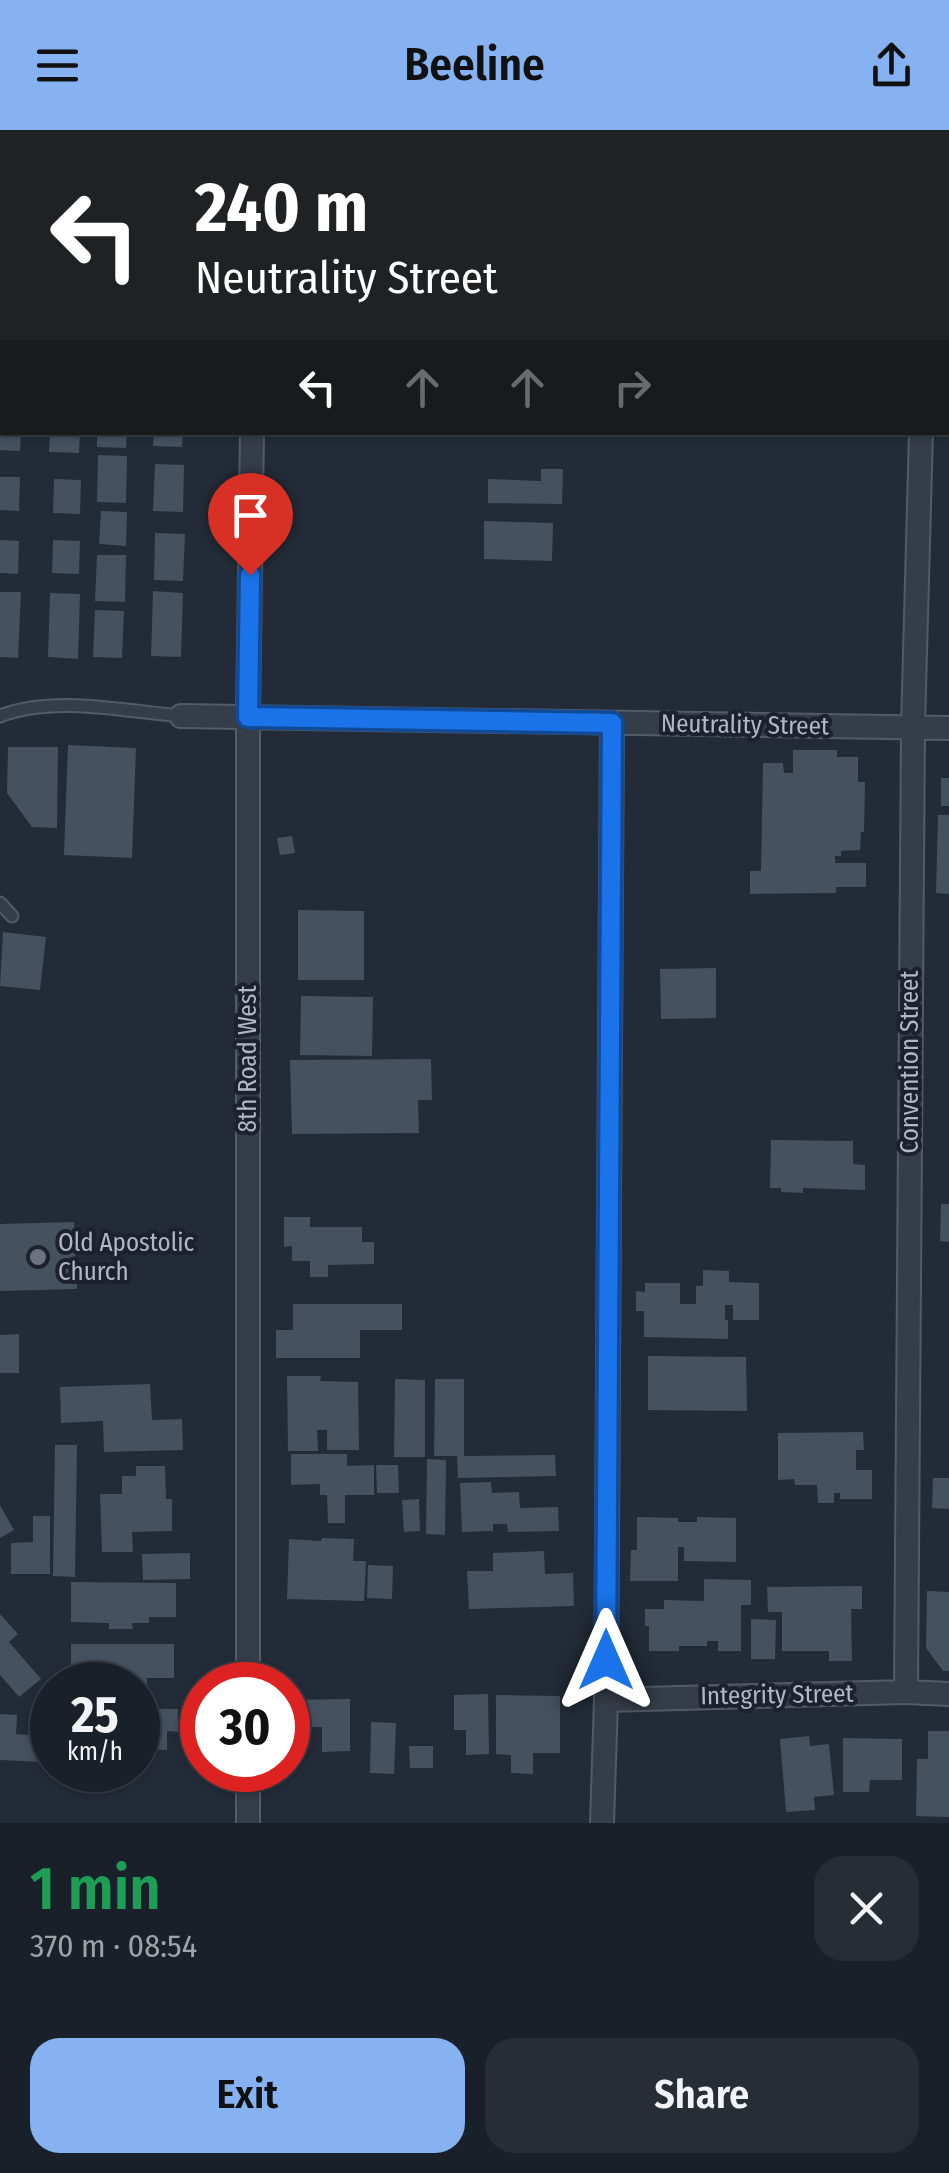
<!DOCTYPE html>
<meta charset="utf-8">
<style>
body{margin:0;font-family:"Fira Sans Condensed",sans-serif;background:#272d35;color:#f1f3f6;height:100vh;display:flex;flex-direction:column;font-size:38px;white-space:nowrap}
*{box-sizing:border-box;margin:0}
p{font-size:32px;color:#9fa3a8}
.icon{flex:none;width:55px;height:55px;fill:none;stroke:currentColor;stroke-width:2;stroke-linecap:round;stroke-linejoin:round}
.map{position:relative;height:1693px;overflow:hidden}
.panel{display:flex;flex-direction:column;background:#1a2029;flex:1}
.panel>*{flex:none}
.banner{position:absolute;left:0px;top:0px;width:950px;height:305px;box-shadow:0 2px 8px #0004,0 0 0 2px #383e46;background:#202124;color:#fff;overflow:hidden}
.speed{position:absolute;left:30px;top:1532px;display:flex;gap:20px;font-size:50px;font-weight:700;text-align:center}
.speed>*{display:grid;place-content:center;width:130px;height:130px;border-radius:50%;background:#1a2029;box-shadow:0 2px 8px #0004,0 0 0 2px #383e46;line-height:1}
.speed small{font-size:25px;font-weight:400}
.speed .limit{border:15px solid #d22;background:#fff;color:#111}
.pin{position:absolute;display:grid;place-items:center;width:85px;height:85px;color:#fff;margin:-102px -42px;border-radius:50% 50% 50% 0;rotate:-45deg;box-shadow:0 0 10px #0007}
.pin .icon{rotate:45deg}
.me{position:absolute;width:110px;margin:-55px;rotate:0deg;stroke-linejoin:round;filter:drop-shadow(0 0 8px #0008)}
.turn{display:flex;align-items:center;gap:35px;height:210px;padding:0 30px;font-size:45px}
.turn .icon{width:130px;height:130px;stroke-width:2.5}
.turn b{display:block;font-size:70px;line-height:85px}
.lanes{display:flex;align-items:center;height:95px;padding:0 30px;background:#0003;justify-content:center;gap:50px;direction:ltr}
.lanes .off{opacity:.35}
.round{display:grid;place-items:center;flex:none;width:105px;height:105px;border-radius:30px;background:#272d35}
.summary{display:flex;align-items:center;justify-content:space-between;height:170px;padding:0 30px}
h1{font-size:60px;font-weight:600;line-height:75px;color:#1e9e55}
.cta{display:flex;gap:20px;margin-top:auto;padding:20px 30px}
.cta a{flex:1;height:115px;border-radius:30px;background:#87b2f2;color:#111;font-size:40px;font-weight:600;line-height:115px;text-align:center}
.cta a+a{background:#272d35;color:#f1f3f6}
header{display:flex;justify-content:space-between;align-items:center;height:130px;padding:0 30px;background:#87b2f2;color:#111;font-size:45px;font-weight:600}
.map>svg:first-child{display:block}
.building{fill:#45515f}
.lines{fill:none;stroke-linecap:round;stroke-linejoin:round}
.lane-casing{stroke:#535b66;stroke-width:15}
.street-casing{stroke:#535b66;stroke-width:26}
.lane{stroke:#353d48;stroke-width:11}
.street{stroke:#353d48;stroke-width:22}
.route-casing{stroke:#114b97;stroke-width:25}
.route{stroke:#1a73e8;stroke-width:18}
.worship-dot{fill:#6b7280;stroke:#1b222d;stroke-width:4}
.labels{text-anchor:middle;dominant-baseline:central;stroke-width:8;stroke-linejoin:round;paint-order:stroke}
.street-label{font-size:25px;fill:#b0b8c4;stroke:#1b222d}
.poi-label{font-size:25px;fill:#b0b8c4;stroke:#1b222d;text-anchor:start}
</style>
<header><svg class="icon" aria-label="menu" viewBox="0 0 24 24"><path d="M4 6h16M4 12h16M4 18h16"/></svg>Beeline<svg class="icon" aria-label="share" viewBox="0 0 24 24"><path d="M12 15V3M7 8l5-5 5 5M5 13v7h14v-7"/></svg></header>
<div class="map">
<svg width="949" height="1693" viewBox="0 0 949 1693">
<rect width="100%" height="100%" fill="#222b37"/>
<path class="building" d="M0,302H21L20,321L0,320Z
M50,302H80L79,323L49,322Z
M97,302H127L126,318L97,317Z
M154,302H183L182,317L153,316Z
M98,325L127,326L126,373L97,372Z
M155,334L184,335L183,382L153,381Z
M541,339H563L562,374L488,373V349L541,351Z
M0,347H20L19,381L0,380Z
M54,349L81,350L80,384L53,383Z
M101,381L127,382L126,416L99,414Z
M484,391L553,393L552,431L484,429Z
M155,403L185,404L183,451L154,450Z
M0,410L19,411L18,444L0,443Z
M53,410L80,411L79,444L52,443Z
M97,425H126L125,472L95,471Z
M153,461L183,463L181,527L151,526Z
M0,462H21L18,528L0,527Z
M50,463L80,464L78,529L48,527Z
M95,480L124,481L122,528L93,527Z
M68,615L136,618L132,728L64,725Z
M8,617H58L57,698L32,697L7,663Z
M793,620H837V627H858V652H865L864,702H861L860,720L841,721V726H835V733H866V757H836V763L750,764V741H761L763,633H783L784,643H793Z
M941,648H949V676H941Z
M938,685H949V764L936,763Z
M292,706L295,723L280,725L277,708Z
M298,780L364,781V850H298Z
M3,802L46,807L40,860L0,856Z
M716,838V888L661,889L660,839Z
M301,866L373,867L372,926L300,925Z
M431,929L432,970H418L419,1003L292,1004L290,930Z
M771,1010L853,1011V1034L865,1035V1060L803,1058V1063L781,1062V1058H770Z
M941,1074H949V1112L940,1111Z
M284,1087H310V1097H362V1112H374V1134L328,1135V1147H310V1131H292V1116L284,1117Z
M74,1092L77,1159L0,1161V1094Z
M703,1140L729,1141V1152L759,1153V1190H733V1175H725V1190H728V1209L644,1207V1181H636V1161L645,1162V1153H680V1174H696V1156H703Z
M293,1174H402V1200H360V1228H276V1200H293Z
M19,1204V1243H0V1205Z
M648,1226L746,1227L747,1281L648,1280Z
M287,1246H321L320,1251L358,1252L359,1320H327V1300H317L318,1321H288Z
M395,1249L425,1250V1327H394Z
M435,1249H464V1326L555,1325L556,1346L458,1348L457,1326H434Z
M150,1254L152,1290L182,1289L183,1320L104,1322L103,1291L61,1293L60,1257Z
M863,1302L864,1320H856V1340H872V1369H840V1363H834V1373H818L817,1355H795L794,1349L778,1350V1303Z
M55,1315H77L75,1447L53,1446Z
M291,1324H347V1336L374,1335V1365H345V1393H328L327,1365H320V1354L291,1355Z
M427,1329L446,1330L445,1405L426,1404Z
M376,1335H398L399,1363H377Z
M136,1336H165L166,1369H172V1401L132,1402L133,1422H102L100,1364H122V1346H136Z
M933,1348H949V1379L932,1378Z
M491,1352L492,1363L519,1362L520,1378L558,1377L559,1401L508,1402L507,1394H493V1401L462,1402L460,1353Z
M419,1369L420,1401L404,1402L402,1370Z
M0,1375L14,1400L0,1408Z
M33,1386H50V1444H11V1413L33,1412Z
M637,1387L678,1388V1392H697V1387L736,1388V1432L684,1431V1417H678V1451H630L631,1420H637Z
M322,1408L354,1409L353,1431H366L364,1471L287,1469L289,1409L321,1411Z
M544,1421L545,1444L573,1443L574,1476L469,1479L467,1441H493V1423Z
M190,1423V1449L143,1450L142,1424Z
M368,1435L393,1436L392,1469L367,1468Z
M704,1449L751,1450V1475H741V1521H718V1511H707V1516H679V1521H649V1496H645V1479H664V1470L704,1471Z
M71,1452L176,1453V1487H149V1493H132L133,1499H109V1493L71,1492Z
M862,1456V1479H851L852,1531H829V1521H782V1482H768L767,1457Z
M927,1461L949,1462V1541H943L926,1518Z
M0,1484L18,1504L9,1512L41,1549L19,1567L0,1545Z
M751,1489L776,1490L775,1529H751Z
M71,1514H174V1548H147V1554L71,1555Z
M488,1564L489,1624L466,1625V1600H454V1565Z
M496,1565L560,1566V1623H533V1644L511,1643V1625L496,1624Z
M350,1569V1621L322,1622V1597H304V1613H288V1570Z
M138,1579H178V1602L167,1601V1620L138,1619Z
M0,1584L17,1585L16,1604L43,1606L42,1632L0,1630Z
M371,1592L396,1593L394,1644L370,1643Z
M928,1601H949V1687L916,1686L917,1629H928Z
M809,1606L810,1616L829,1614L834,1665L814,1667L815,1680L786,1682L780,1609Z
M843,1608L902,1609V1650H870L869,1662H843Z
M409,1616H433V1638H410Z"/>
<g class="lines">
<defs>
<path id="lane" d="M0,586C53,565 124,581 181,586
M0,773L12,786"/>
<path id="street" d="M256,2V0
M0,180H2
M948,192H949
M181,586L949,598
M248,1555V587L252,302
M906,1562L913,597L921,302
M606,1570L906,1562L949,1564
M248,1640V1693
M602,1693L606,1570L612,593"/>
</defs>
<use href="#lane" class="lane-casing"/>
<use href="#street" class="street-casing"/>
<use href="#lane" class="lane"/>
<use href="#street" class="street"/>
</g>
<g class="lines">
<defs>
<path id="route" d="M250,445L248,587L612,593L606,1530"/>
</defs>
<use href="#route" class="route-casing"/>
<use href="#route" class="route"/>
</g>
<circle class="worship-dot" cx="38" cy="1127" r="10"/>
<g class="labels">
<g class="street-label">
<text transform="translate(745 595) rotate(1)">Neutrality Street</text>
<text transform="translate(248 929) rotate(-90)">8th Road West</text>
<text transform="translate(910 932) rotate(-90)">Convention Street</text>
<text transform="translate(777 1565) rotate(-1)">Integrity Street</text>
</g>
<g class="poi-label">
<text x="58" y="1113">Old Apostolic<tspan x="58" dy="29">Church</tspan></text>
</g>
</g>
</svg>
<div class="speed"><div>25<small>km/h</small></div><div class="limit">30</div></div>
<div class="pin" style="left:250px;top:445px;background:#d93025"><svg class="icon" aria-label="arrive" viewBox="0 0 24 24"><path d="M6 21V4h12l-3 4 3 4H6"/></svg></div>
<svg class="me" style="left:606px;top:1530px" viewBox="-20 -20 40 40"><path d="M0-17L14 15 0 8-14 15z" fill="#1a73e8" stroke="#fff" stroke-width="4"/></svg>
<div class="banner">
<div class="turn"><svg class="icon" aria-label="left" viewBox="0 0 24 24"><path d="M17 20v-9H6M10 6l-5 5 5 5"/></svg><div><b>240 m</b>Neutrality Street</div></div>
<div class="lanes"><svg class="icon" aria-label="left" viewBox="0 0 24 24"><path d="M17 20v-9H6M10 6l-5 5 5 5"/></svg><svg class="icon off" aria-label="ahead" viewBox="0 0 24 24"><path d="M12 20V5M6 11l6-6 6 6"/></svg><svg class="icon off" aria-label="ahead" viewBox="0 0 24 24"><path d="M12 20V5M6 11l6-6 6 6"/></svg><svg class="icon off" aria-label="right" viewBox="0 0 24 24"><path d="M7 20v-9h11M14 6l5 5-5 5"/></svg></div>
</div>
</div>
<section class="panel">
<div class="summary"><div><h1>1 min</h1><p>370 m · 08:54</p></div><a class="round"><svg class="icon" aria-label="close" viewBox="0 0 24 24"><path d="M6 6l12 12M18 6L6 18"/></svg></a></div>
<div class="cta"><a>Exit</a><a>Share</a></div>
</section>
